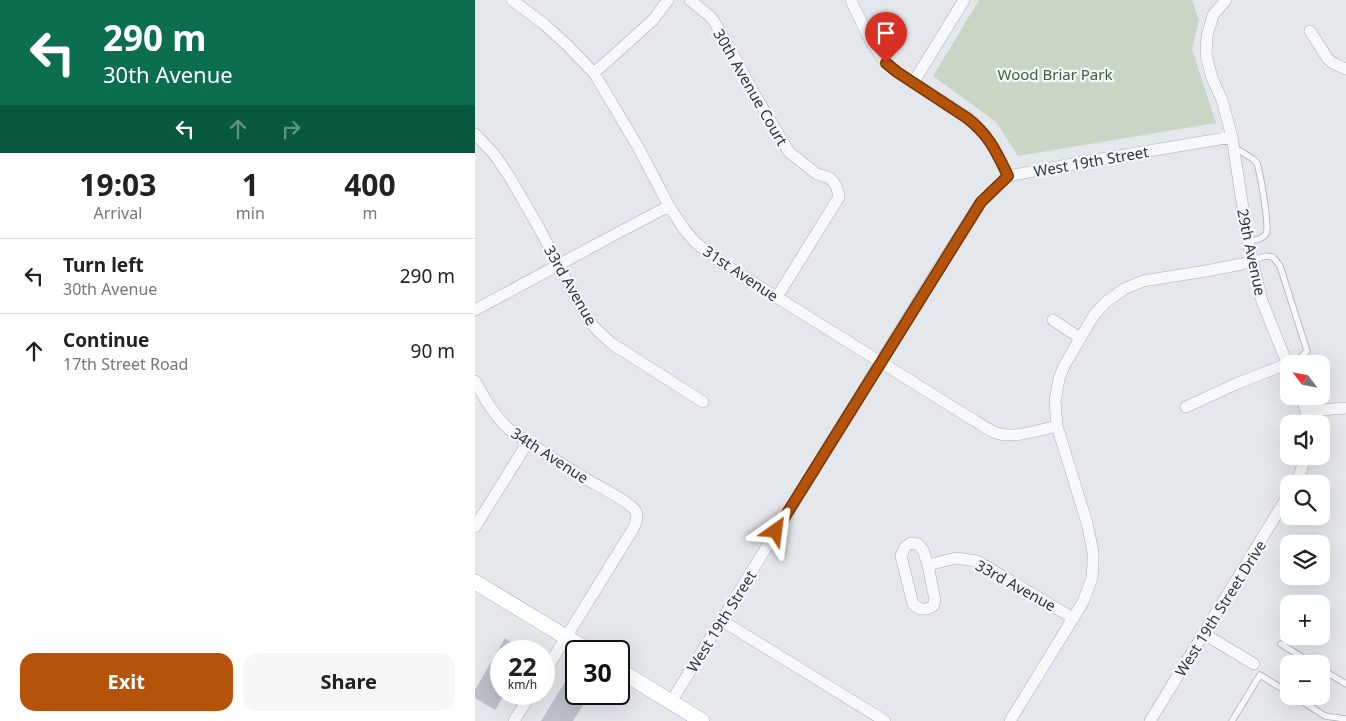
<!DOCTYPE html>
<meta charset="utf-8">
<style>
body{margin:0;font-family:"Noto Sans",sans-serif;background:#f6f6f6;color:#222;height:100vh;display:flex;flex-direction:column;font-size:19px;white-space:nowrap}
*{box-sizing:border-box;margin:0}
p{font-size:16px;color:#767676}
.icon{flex:none;width:28px;height:28px;fill:none;stroke:currentColor;stroke-width:2;stroke-linecap:round;stroke-linejoin:round}
.map{position:relative;flex:1;overflow:hidden}
.sheet{display:flex;flex-direction:column;background:#fff;width:475px}
.sheet>*{flex:none}
.hud{background:#0b6e4f;color:#fff;overflow:hidden}
.needle{width:32px;rotate:302deg}
.controls{position:absolute;left:805px;top:355px;display:grid;gap:10px}
.controls a{display:grid;place-items:center;width:50px;height:50px;border-radius:10px;background:#fff;box-shadow:0 5px 20px #0002;font-size:25px}
.speed{position:absolute;left:15px;top:640px;display:flex;gap:10px;font-size:25px;font-weight:700;text-align:center}
.speed>*{display:grid;place-content:center;width:65px;height:65px;border-radius:50%;background:#fff;box-shadow:0 5px 20px #0002;line-height:1}
.speed small{font-size:12px;font-weight:400}
.speed .limit{border:2px solid #111;border-radius:8px;background:#fff;color:#111}
.pin{position:absolute;display:grid;place-items:center;width:42px;height:42px;color:#fff;margin:-51px -21px;border-radius:50% 50% 50% 0;rotate:-45deg;box-shadow:0 0 5px #0007}
.pin .icon{rotate:45deg}
.me{position:absolute;width:55px;margin:-28px;rotate:31deg;stroke-linejoin:round;filter:drop-shadow(0 0 4px #0008)}
.turn{display:flex;align-items:center;gap:18px;height:105px;padding:0 20px;font-size:22px}
.turn .icon{width:65px;height:65px;stroke-width:2.5}
.turn b{display:block;font-size:35px;line-height:42px}
.lanes{display:flex;align-items:center;height:48px;padding:0 20px;background:#0003;justify-content:center;gap:25px;direction:ltr}
.lanes .off{opacity:.35}
.eta{display:flex;justify-content:space-evenly;align-items:center;height:85px;text-align:center}
.eta b{font-size:30px;font-weight:700;line-height:35px}
.primary-button{display:flex;gap:10px;margin-top:auto;padding:10px 20px}
.primary-button a{flex:1;height:58px;border-radius:15px;background:#b45309;color:#fff;font-size:20px;font-weight:700;line-height:58px;text-align:center}
.primary-button a+a{background:#f6f6f6;color:#222}
ul{padding:0;list-style:none}
li{display:flex;align-items:center;gap:15px;height:75px;padding:0 20px;border-top:1px solid #e0e0e0}
li div{flex:1}
li b{display:block;font-size:19px}
li em{font-style:normal}
main{display:flex;flex:1;min-height:0}
.map>svg:first-child{display:block}
.green{fill:#c9d6c5}
.building{fill:#bbc0ca}
.lines{fill:none;stroke-linecap:round;stroke-linejoin:round}
.service-casing{stroke:#a9aeb7;stroke-width:7}
.minor-casing{stroke:#a9aeb7;stroke-width:12}
.secondary-casing{stroke:#a9aeb7;stroke-width:16}
.service{stroke:#f7f8fa;stroke-width:5.5}
.minor{stroke:#f7f8fa;stroke-width:11}
.secondary{stroke:#fff;stroke-width:15}
.route-casing{stroke:#753606;stroke-width:12}
.route{stroke:#b45309;stroke-width:9}
.labels{text-anchor:middle;dominant-baseline:central;stroke-width:4.5;stroke-linejoin:round;paint-order:stroke}
.park-label{font-size:15px;fill:#3f6138;stroke:#f4f6f9}
.street-label{font-size:15px;fill:#2b3445;stroke:#f4f6f9}
</style>
<main>
<section class="sheet">
<div class="hud">
<div class="turn"><svg class="icon" aria-label="left" viewBox="0 0 24 24"><path d="M17 20v-9H6M10 6l-5 5 5 5"/></svg><div><b>290 m</b>30th Avenue</div></div>
<div class="lanes"><svg class="icon" aria-label="left" viewBox="0 0 24 24"><path d="M17 20v-9H6M10 6l-5 5 5 5"/></svg><svg class="icon off" aria-label="ahead" viewBox="0 0 24 24"><path d="M12 20V5M6 11l6-6 6 6"/></svg><svg class="icon off" aria-label="right" viewBox="0 0 24 24"><path d="M7 20v-9h11M14 6l5 5-5 5"/></svg></div>
</div>
<div class="eta">
<div><b>19:03</b><p>Arrival</p></div>
<div><b>1</b><p>min</p></div>
<div><b>400</b><p>m</p></div>
</div>
<ul>
<li><svg class="icon" aria-label="left" viewBox="0 0 24 24"><path d="M17 20v-9H6M10 6l-5 5 5 5"/></svg><div><b>Turn left</b><p>30th Avenue</p></div><em>290 m</em></li>
<li><svg class="icon" aria-label="ahead" viewBox="0 0 24 24"><path d="M12 20V5M6 11l6-6 6 6"/></svg><div><b>Continue</b><p>17th Street Road</p></div><em>90 m</em></li>
</ul>
<div class="primary-button"><a>Exit</a><a>Share</a></div>
</section>
<div class="map">
<svg width="871" height="721" viewBox="0 0 871 721">
<rect width="100%" height="100%" fill="#e4e7ec"/>
<path class="green" d="M504,0H717L724,20L717,49L741,123L543,156L521,122L458,76Z"/>
<path class="building" d="M30,638L50,651H26V694H30L20,710L0,698V690Z
M93,677L101,682V694H115L98,721H66Z"/>
<g class="lines">
<defs>
<path id="service" d="M759,147L778,159L782,163C785,173 795,227 791,234C787,240 780,240 773,241
M777,260L791,256L798,257L805,266L832,351L826,357L812,364
M806,644L838,664
M846,669L871,684
M819,696L850,716L871,719
M757,721L785,675L814,693"/>
<path id="minor" d="M37,0L69,24L93,46L119,73L163,147L194,206L209,229L220,242L247,263L500,421C507,425 514,430 521,433C538,439 565,430 582,426
M215,0L237,18L250,40L280,95L314,152L342,174L355,178L359,183L362,188L364,197L302,297
M376,0L379,7L395,40L411,63L422,72L492,117C514,135 521,151 533,176
M751,0L738,15L732,36L731,55L737,78L747,100L757,137L773,241L783,285L787,301L814,368
M835,31L853,59L858,63L871,69
M119,73L178,20L193,0
M438,83L489,0
M0,134L19,154L34,176L63,226L97,291L116,323L123,331L136,343L228,402
M0,310L137,236L194,206
M578,320L605,338
M0,381C10,399 19,416 35,430C60,447 85,463 111,479C123,486 152,500 160,510C164,516 161,523 158,529L69,673
M826,396L831,411L833,424
M711,407L763,383L812,364
M831,411L871,408
M819,484L825,474L830,456
M0,527L53,442
M436,543L443,544L448,550L453,565L460,600L458,606C449,611 445,610 438,604L426,556L430,547Z
M453,565L481,558L502,561L598,618
M246,620L410,721
M729,634L779,664
M196,702L463,269L506,202L533,176L608,162L757,137
M39,721L56,694
M535,721L608,602L617,578L618,564V552L612,523L582,426L580,401L584,379L589,366L619,315L631,302L649,289L668,281L731,271L767,264L777,260
M675,721L814,494"/>
<path id="secondary" d="M0,582L114,651
M144,670L227,721"/>
</defs>
<use href="#service" class="service-casing"/>
<use href="#minor" class="minor-casing"/>
<use href="#secondary" class="secondary-casing"/>
<use href="#service" class="service"/>
<use href="#minor" class="minor"/>
<use href="#secondary" class="secondary"/>
</g>
<g class="lines">
<defs>
<path id="route" d="M301,531L506,202L533,176C521,151 514,135 492,118L422,72L411,63"/>
</defs>
<use href="#route" class="route-casing"/>
<use href="#route" class="route"/>
</g>
<g class="labels">
<g class="park-label">
<text x="580" y="74">Wood Briar Park</text>
</g>
<g class="street-label">
<text transform="translate(276 87) rotate(60)">30th Avenue Court</text>
<text transform="translate(616 161) rotate(-10)">West 19th Street</text>
<text transform="translate(777 252) rotate(78)">29th Avenue</text>
<text transform="translate(266 273) rotate(34)">31st Avenue</text>
<text transform="translate(96 285) rotate(60)">33rd Avenue</text>
<text transform="translate(75 455) rotate(33)">34th Avenue</text>
<text transform="translate(541 585) rotate(29)">33rd Avenue</text>
<text transform="translate(745 608) rotate(-58)">West 19th Street Drive</text>
<text transform="translate(246 621) rotate(-58)">West 19th Street</text>
</g>
</g>
</svg>
<div class="controls">
<a><svg class="needle" viewBox="-14 -14 28 28"><path d="M0-13l5 13h-10z" fill="#e53935"/><path d="M0 13l5-13h-10z" fill="#767676"/></svg></a>
<a><svg class="icon" aria-label="sound" viewBox="0 0 24 24"><path d="M4 9h4l5-4v14l-5-4H4zM17 9q2 3 0 6"/></svg></a>
<a><svg class="icon" aria-label="search" viewBox="0 0 24 24"><circle cx="10" cy="10" r="6"/><path d="M15 15l6 6"/></svg></a>
<a><svg class="icon" aria-label="layers" viewBox="0 0 24 24"><path d="M12 4l9 5-9 5-9-5zM3 14l9 5 9-5"/></svg></a>
<a>+</a>
<a>−</a>
</div>
<div class="speed"><div>22<small>km/h</small></div><div class="limit">30</div></div>
<div class="pin" style="left:411px;top:63px;background:#d93025"><svg class="icon" aria-label="arrive" viewBox="0 0 24 24"><path d="M6 21V4h12l-3 4 3 4H6"/></svg></div>
<svg class="me" style="left:301px;top:531px" viewBox="-20 -20 40 40"><path d="M0-17L14 15 0 8-14 15z" fill="#b45309" stroke="#fff" stroke-width="4"/></svg>
</div>
</main>
